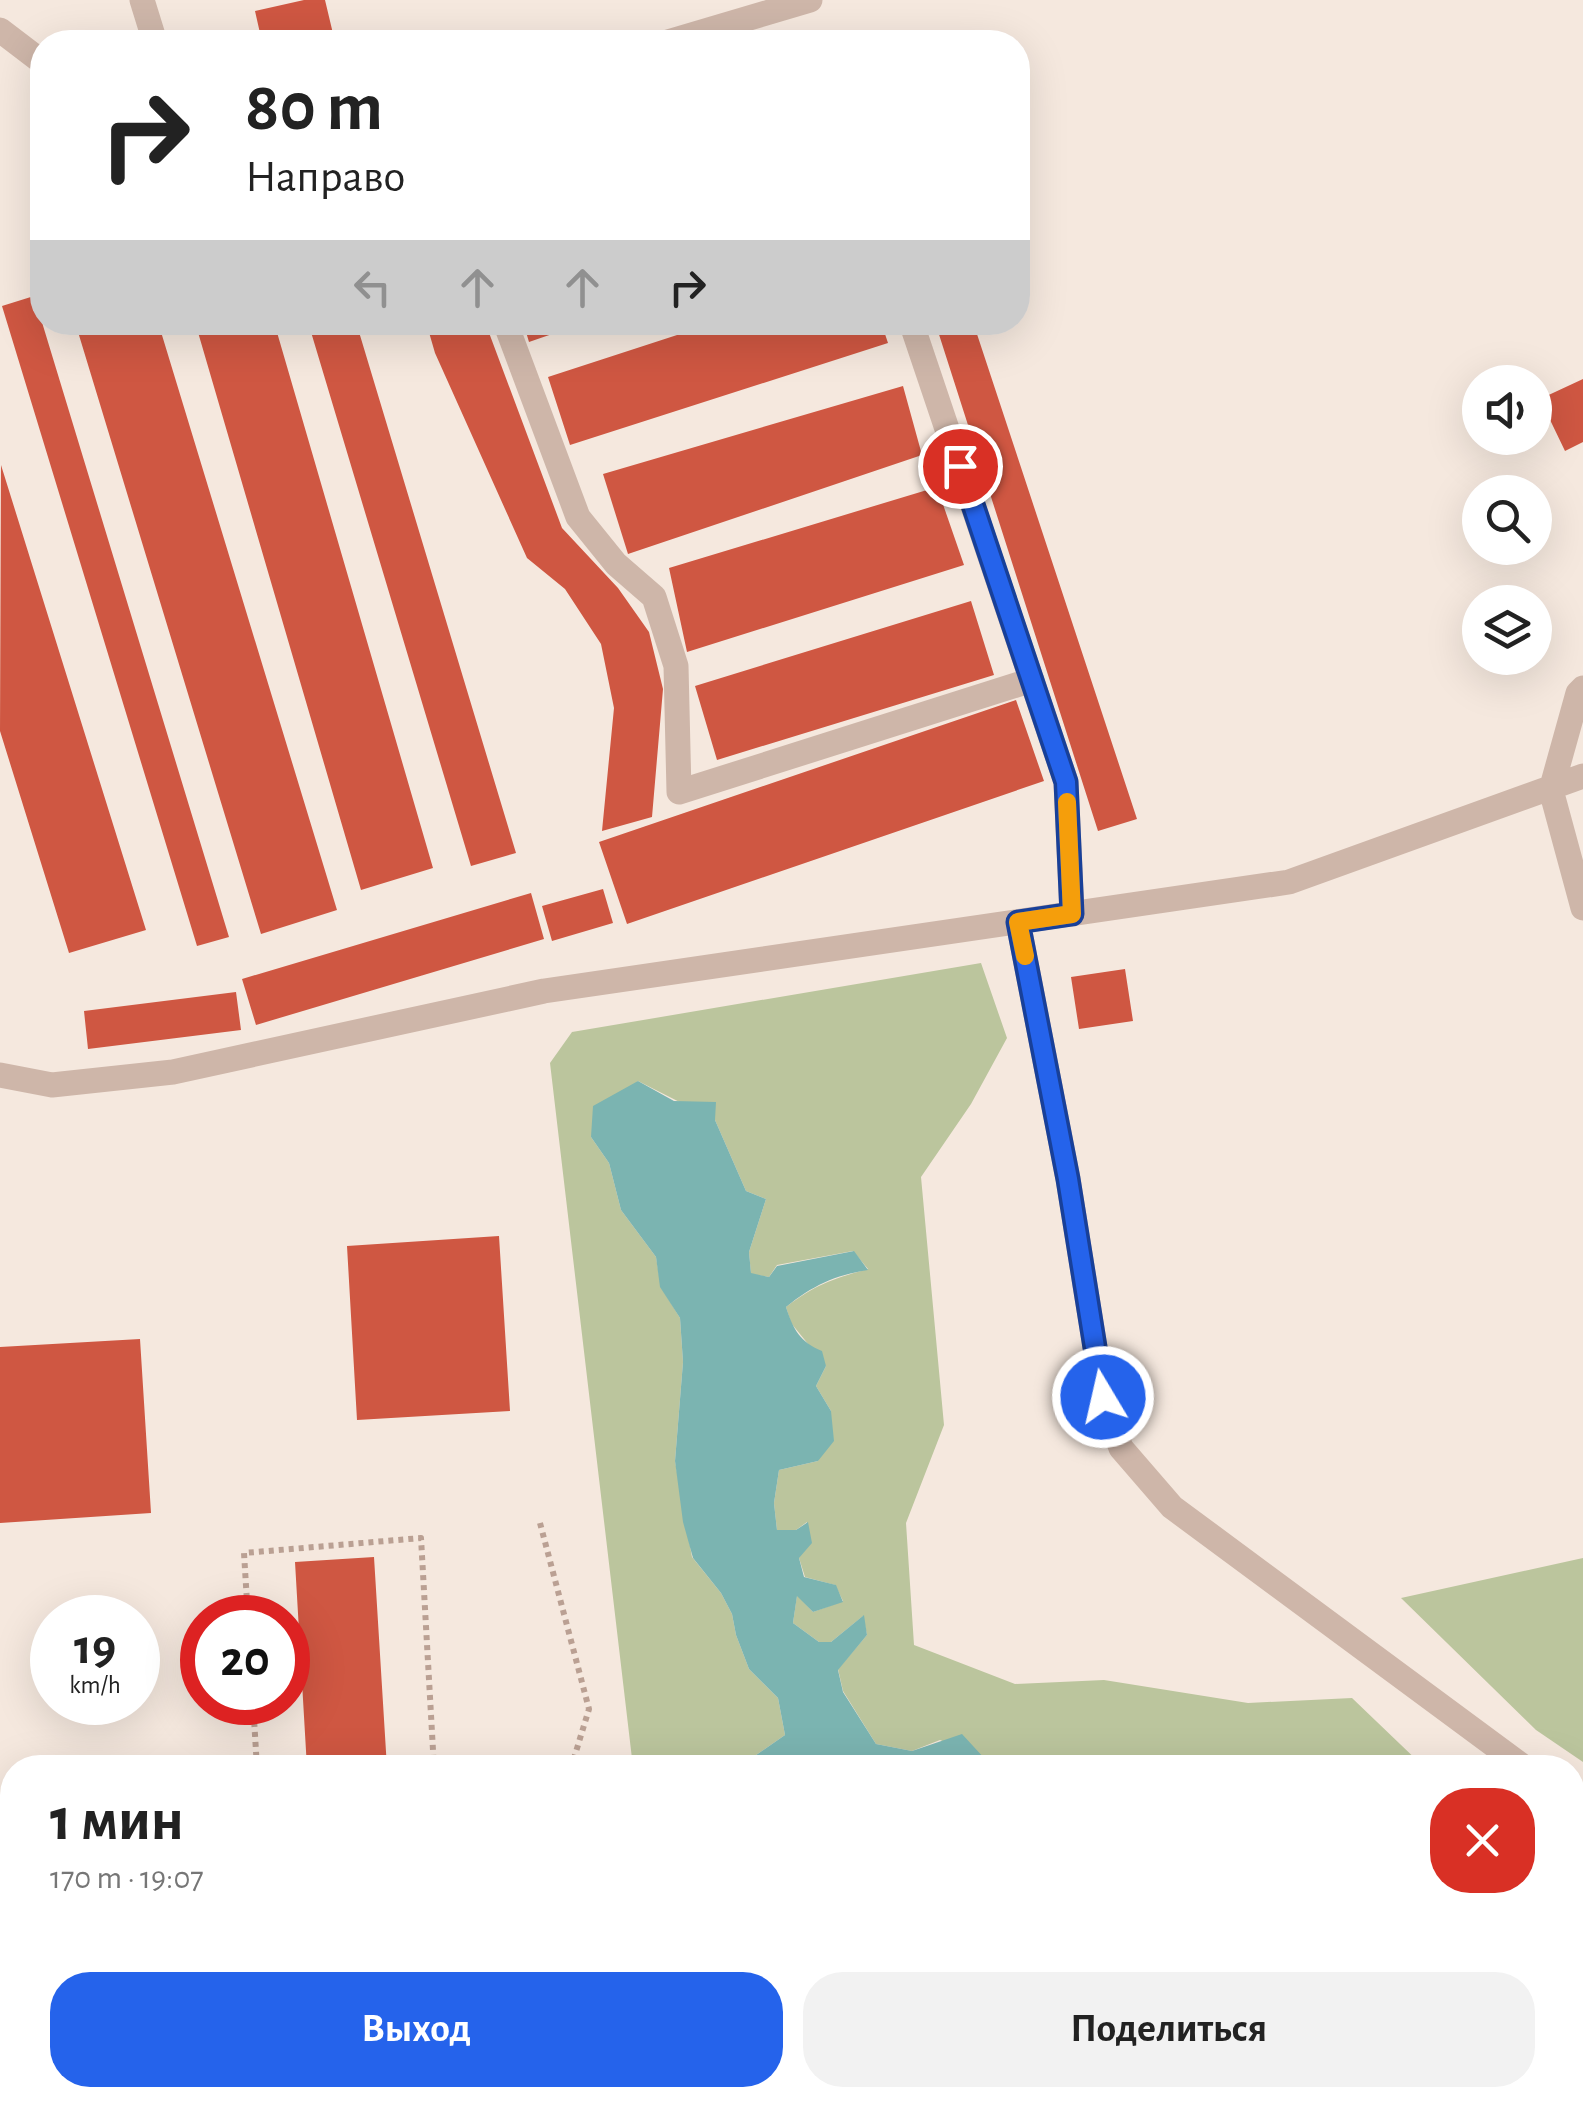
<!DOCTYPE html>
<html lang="ru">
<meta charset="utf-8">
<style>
body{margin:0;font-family:"Alegreya Sans",sans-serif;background:#f2f2f2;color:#222;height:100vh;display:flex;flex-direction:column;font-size:38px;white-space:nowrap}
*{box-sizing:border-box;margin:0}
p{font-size:32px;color:#767676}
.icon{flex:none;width:55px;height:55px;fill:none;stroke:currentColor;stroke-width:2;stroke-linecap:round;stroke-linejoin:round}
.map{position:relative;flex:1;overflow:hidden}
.panel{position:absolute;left:0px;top:1755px;width:1585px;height:352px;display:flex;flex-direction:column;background:#fff;border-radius:40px 40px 0 0;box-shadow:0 10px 40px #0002}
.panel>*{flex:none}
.guide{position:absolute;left:30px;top:30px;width:1000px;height:305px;border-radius:40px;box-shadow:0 10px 40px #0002;background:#fff;color:#222;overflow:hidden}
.buttons{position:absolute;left:1462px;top:365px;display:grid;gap:20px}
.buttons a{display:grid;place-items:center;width:90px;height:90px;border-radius:50%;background:#fff;box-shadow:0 10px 40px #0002;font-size:50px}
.speed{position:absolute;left:30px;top:1595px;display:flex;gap:20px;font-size:50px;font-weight:700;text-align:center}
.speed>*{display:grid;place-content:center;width:130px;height:130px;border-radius:50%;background:#fff;box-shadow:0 10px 40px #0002;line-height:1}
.speed small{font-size:25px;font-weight:400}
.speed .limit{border:15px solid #d22;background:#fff;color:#111}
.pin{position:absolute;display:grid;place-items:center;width:85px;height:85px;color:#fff;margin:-42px;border:5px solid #fff;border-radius:50%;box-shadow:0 2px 10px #0007}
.me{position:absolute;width:110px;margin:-55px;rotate:351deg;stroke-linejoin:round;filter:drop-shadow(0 0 8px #0008)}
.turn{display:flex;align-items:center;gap:35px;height:210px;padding:0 50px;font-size:45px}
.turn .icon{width:130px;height:130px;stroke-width:2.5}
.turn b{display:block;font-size:70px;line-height:85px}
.lanes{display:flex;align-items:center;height:95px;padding:0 50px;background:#0003;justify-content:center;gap:50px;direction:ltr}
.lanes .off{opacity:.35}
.round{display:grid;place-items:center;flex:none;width:105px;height:105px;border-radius:40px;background:#f2f2f2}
.headline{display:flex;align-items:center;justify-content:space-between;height:170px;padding:0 50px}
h1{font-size:60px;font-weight:700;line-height:75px}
.button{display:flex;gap:20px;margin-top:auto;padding:20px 50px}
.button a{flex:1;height:115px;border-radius:40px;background:#2563eb;color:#fff;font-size:40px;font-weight:700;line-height:115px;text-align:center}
.button a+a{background:#f2f2f2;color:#222}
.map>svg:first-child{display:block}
.green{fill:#bbc59d}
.water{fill:#7bb4b1}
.building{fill:#cf5742}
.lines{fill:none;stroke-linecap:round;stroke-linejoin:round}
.path{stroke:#baa093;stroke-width:6;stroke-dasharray:5 5;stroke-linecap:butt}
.minor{stroke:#ceb6a9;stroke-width:25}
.route-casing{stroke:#184099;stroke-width:25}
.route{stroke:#2563eb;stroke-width:18}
.slow{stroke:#f59e0b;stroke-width:18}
</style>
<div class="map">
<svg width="1583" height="2106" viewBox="0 0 1583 2106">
<rect width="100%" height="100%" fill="#f5e8de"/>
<path class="green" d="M981,963L1007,1038L971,1104L921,1177L944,1425L906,1523L914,1645L1015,1684L1104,1680L1248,1703L1352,1698L1424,1767L988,1768L985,1759L940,1740L912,1751L876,1744L843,1691L838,1669L867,1635L863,1616L831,1642H819L793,1623L797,1595L813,1612L843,1601L835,1585L805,1577L799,1558L807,1522L796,1530H777L774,1503L779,1470L818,1461L831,1411L816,1386L826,1366L791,1323L786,1307C816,1284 833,1279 868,1269L853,1251L777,1265L769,1277L751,1274L749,1252L766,1199L746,1191L715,1120L638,1081L591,1137L609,1163L621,1210L656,1257L661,1287L680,1318L683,1362L675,1461L692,1557L721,1593L732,1614L736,1635L749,1669L778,1698L785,1735L739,1767H633L550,1063L572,1032Z
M1583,1558V1762L1536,1730L1401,1598Z
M1573,1861L1583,1864V2106H986L969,2095H1572Z"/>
<path class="water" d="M638,1081L674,1101L716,1102L715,1120L746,1191L766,1199L749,1252L751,1273L769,1277L777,1266L854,1251L868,1270C835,1275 812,1286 786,1307C793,1329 800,1342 822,1351L826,1366L816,1386L831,1411L834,1441L818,1461L779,1470L774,1503L777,1530H796L808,1522L812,1543L799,1558L804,1577L836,1585L843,1602L813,1612L797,1596L793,1623L819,1642H831L864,1615L867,1635L838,1670L843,1692L876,1744L912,1751L962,1734L985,1759L988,1767H739L785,1735L778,1698L749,1669L736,1635L732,1614L721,1593L693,1558L683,1522L675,1461L683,1362L680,1318L660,1287L656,1257L621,1210L609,1163L591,1137L593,1106Z"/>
<path class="building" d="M304,0H325L335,42H262L255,11Z
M34,296L229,937L197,946L2,306Z
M75,322H158L337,910L261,934Z
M195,322H274L433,868L361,890Z
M308,322H356L516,853L471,866Z
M426,322H485L562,528L618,588L649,632L663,689L652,817L602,831L614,708L601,644L565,589L527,558L435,353Z
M523,322H584V323L529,342Z
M717,322H881L888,343L570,445L548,377Z
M935,322H973L1137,819L1098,831Z
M1583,379V442L1565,451L1540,399Z
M903,386L922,455L628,554L603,474Z
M1,465L146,930L69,953L0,731Z
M937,487L964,565L687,652L669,568Z
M971,601L994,675L717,760L695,686Z
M1016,700L1044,781L627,924L599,842Z
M603,889L613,923L552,941L542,906Z
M531,893L544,939L256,1025L242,979Z
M1125,969L1133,1021L1079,1029L1071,977Z
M236,992L241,1030L88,1049L84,1011Z
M499,1236L510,1411L357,1420L347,1246Z
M140,1339L151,1513L0,1523V1347Z
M374,1557L387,1768H307L295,1562Z"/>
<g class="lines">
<path class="path" d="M540,1523L589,1709L571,1768
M248,1618L244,1553L421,1538L434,1768
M253,1702L257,1768
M12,1852L8,1853L12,1928
M23,2095L24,2106
M0,2105L57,2095"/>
<path class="minor" d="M142,0L155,42
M0,30L42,62
M668,42L810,0
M505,322L578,517L616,564L654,597L676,666L679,792L1032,680
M911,322L1066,782L1072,914
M1583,688L1578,693L1551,790L1583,908
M1018,922L1068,1179L1103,1397L1121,1448L1172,1507L1525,1768
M0,1075L52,1085L173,1072L544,991L1289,882L1583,776
M1572,1799L1583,1807"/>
</g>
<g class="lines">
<defs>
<path id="route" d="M960,466L1066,782L1072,914L1018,922L1068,1179L1103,1397"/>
</defs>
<use href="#route" class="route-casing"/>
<use href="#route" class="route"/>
<path class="slow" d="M1025,956L1018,922L1072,914L1067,802"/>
</g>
</svg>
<div class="buttons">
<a><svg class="icon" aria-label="sound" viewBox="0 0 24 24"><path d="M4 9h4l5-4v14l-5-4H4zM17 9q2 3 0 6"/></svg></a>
<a><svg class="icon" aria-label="search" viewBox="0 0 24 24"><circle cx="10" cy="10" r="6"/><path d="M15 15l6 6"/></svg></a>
<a><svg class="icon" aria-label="layers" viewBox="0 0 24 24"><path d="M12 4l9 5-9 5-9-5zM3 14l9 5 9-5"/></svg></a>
</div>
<div class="speed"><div>19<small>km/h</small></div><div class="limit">20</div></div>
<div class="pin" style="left:960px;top:466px;background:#d93025"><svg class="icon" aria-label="arrive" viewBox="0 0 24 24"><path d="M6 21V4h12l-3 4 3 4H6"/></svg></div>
<svg class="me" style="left:1103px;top:1397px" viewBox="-20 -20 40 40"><circle r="17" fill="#2563eb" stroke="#fff" stroke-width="3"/><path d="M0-11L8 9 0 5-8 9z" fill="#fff"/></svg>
<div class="guide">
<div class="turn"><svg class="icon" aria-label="right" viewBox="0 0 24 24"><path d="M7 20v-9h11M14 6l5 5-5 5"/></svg><div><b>80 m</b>Направо</div></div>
<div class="lanes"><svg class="icon off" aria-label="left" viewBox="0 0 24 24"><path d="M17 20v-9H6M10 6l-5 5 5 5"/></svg><svg class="icon off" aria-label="ahead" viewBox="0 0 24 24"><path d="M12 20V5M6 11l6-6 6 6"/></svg><svg class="icon off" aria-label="ahead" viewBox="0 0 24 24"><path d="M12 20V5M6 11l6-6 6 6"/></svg><svg class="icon" aria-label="right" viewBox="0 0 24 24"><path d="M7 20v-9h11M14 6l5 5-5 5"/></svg></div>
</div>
<section class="panel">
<div class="headline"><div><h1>1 мин</h1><p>170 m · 19:07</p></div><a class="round" style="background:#d93025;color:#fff"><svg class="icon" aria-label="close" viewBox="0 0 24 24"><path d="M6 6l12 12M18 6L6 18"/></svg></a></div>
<div class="button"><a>Выход</a><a>Поделиться</a></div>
</section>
</div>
